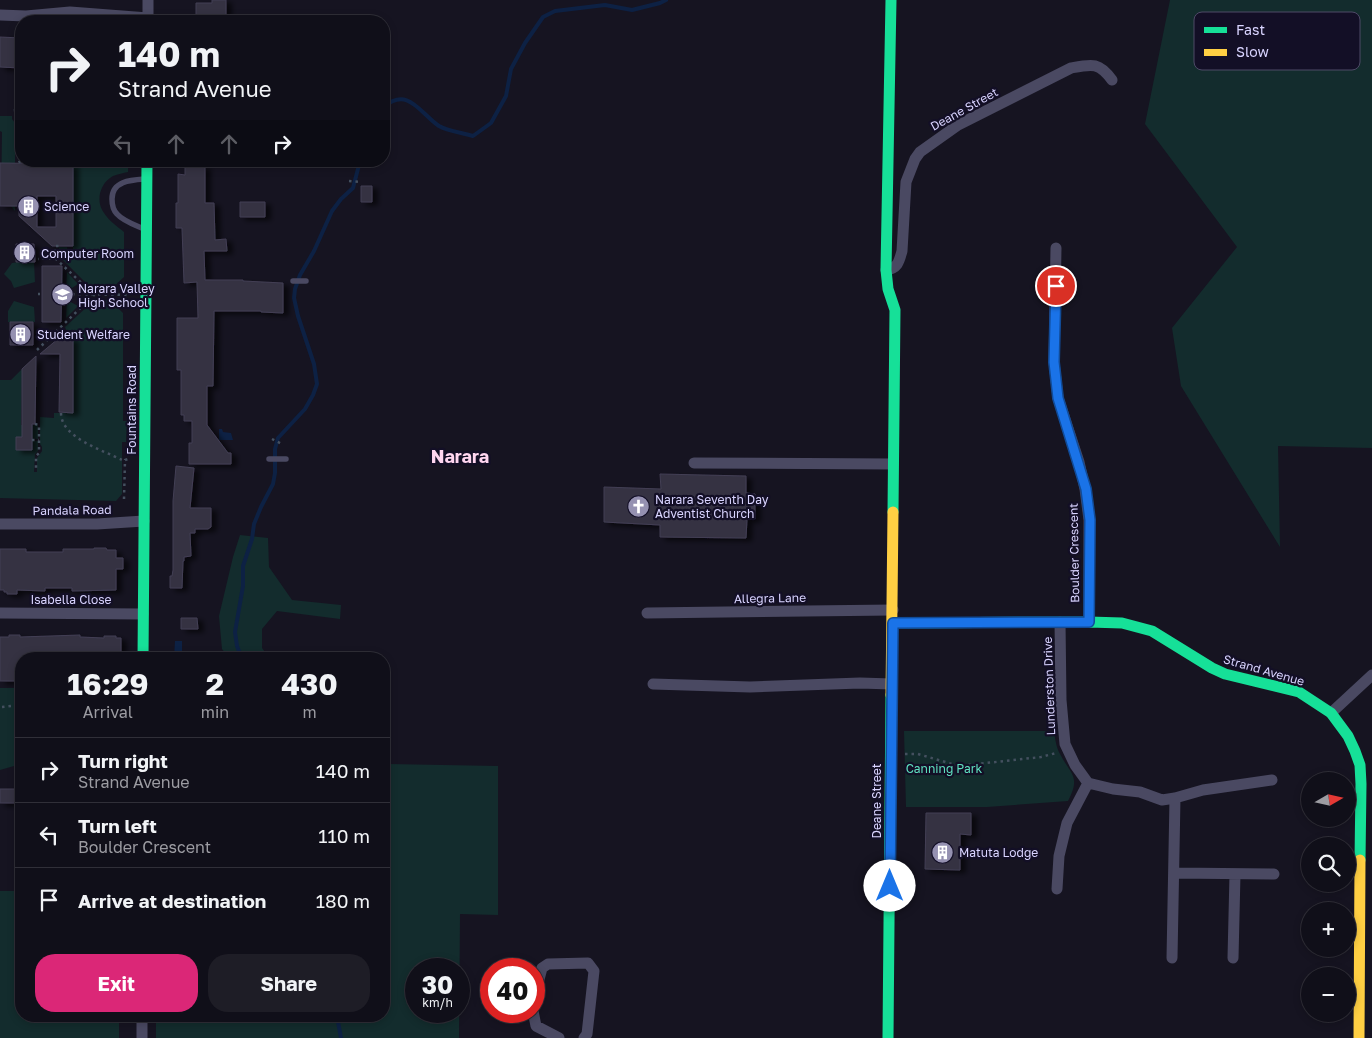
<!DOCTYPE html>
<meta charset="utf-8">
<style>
body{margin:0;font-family:"Golos Text",sans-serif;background:#1e1d26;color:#f1f3f6;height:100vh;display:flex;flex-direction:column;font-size:19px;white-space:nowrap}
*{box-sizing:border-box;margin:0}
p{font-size:16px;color:#9c9ca2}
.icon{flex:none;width:28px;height:28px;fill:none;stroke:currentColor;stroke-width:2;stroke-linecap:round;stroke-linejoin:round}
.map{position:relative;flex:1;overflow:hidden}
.sheet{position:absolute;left:15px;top:652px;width:375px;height:370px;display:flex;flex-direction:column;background:#100f19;border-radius:20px;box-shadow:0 2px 8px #0003,0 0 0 1px #302f38}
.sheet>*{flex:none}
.top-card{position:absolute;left:15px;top:15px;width:375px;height:152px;border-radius:20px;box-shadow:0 2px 8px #0003,0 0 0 1px #302f38;background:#100f19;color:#f1f3f6;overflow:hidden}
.needle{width:32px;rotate:81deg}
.fabs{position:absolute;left:1301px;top:772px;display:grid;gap:10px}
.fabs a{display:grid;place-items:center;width:55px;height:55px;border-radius:50%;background:#100f19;box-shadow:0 2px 8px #0003,0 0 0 1px #302f38;font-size:25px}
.speed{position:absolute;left:405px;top:958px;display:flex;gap:10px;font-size:25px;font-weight:700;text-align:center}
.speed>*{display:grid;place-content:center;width:65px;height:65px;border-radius:50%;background:#100f19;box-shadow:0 2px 8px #0003,0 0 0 1px #302f38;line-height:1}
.speed small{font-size:12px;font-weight:400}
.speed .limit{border:8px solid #d22;background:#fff;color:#111}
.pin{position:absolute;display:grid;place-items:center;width:42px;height:42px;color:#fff;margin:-21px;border:2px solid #fff;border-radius:50%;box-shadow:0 1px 5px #0007}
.me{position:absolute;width:55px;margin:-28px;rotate:0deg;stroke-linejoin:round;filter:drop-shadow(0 0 4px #0008)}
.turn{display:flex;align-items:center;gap:18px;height:105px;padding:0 20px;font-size:22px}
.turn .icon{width:65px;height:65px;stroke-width:2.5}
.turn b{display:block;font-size:35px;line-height:42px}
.lanes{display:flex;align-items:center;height:48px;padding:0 20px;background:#0003;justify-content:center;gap:25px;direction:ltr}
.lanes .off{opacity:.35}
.eta{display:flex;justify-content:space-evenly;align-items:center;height:85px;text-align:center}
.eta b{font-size:30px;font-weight:700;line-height:35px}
.primary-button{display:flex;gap:10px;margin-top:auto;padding:10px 20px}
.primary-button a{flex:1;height:58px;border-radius:20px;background:#db2777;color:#fff;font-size:20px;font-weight:700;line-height:58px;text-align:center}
.primary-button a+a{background:#1e1d26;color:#f1f3f6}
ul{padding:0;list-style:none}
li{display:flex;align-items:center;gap:15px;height:65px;padding:0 20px;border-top:1px solid #302f38}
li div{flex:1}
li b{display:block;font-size:19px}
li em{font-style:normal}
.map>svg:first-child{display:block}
.green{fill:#132c2d;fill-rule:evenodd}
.water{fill:#0d2144}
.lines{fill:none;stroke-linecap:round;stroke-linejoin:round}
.stream{stroke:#0d2144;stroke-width:4}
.building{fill:#343243;stroke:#433f54;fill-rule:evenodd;filter:url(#shadow)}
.path{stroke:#44505f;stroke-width:2.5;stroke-dasharray:2.5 4;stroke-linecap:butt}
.lane{stroke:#4a4962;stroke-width:5.5}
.street{stroke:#4a4962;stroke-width:11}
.fast{stroke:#16e098;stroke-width:11}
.slow{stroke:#ffcf43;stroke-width:11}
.route-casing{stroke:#114b97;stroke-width:12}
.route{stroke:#1a73e8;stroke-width:9}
.labels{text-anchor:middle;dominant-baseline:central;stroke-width:4.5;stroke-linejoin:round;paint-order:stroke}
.street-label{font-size:12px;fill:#d9d4ff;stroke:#130f26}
.poi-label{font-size:12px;fill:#d9d4ff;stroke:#130f26;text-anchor:start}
.park-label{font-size:12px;fill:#5fe0c0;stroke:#130f26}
.district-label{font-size:18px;font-weight:bold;fill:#ffd6f0;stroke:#130f26}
.key{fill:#130f26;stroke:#4e4a67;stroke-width:1}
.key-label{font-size:14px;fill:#d9d4ff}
</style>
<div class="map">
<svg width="1372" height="1038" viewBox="0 0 1372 1038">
<defs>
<filter id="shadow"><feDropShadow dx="5.5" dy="3" stdDeviation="2.5" flood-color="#0009"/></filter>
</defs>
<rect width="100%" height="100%" fill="#161421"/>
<path class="green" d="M1170,0H1372V448L1278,446L1280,547L1181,386L1172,328L1237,247L1145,124Z
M0,116H12V119L15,123V211L11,206H1L2,132L0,131Z
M73,161H128V172C123,173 118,174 113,176C100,183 95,201 104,213C109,221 117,226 124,232V277L110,290L100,291L90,287L59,256V247H67L68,252H73Z
M19,262H34L35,282L14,288L11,281L4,274L12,263Z
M67,272L78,284L72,288L66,290Z
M67,300L78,306L66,318Z
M96,300H110L123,313V421H127L126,442H122V494L116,501L0,498V380H11L22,369L21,425H38V439L16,437V450H32V441H38V451L35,454L34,472H37V458L42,451V447L40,444V417L54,418V413H73V338L68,334L65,327L89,305Z
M14,301L34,307L35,322H8V311Z
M240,535L268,538L269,567L292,600L341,605L340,619L277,611L262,629V648L270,659H230L222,649L219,616L233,557Z
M0,688H21V764L0,770Z
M904,731H1054C1055,738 1056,747 1060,754C1071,775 1081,776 1068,801L987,807H906Z
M384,751L387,767L388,764L498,766V915L460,914L459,1038H156V1016H384ZM416,969H459V1011H416Z
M0,891H21V1016H119V1038H0Z"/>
<path class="water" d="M219,429H222L223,432L231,433L233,440H219Z
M175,641H182V658H174Z"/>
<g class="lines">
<path class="stream" d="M384,107C408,86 420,113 439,126C447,131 464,133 473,136L491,123L506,96L511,69L525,43L543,17L555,11L605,5L632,10L660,3L666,0
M242,659L237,646L235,632L243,586V566L252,539L254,524L261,507L273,484L275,473V449L278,438L305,409L313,395L317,384L314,364L298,316L294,298L295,289L300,275L314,251L332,211L341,199L353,188L360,161
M337,1016L341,1038"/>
</g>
<path class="building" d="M212,0H226V15L196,16V3H212Z
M0,37L21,38V68L0,67Z
M0,163L73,164V246H52L19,216V206H0ZM37,196H56V227H37Z
M185,166H205V203H214L215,240L226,239L227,251H204L205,280H243V281L283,283V313L261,312V311H214L213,386H207V425L228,453H231V464H189V443H192V421H184V415H181V370H177V318H198L197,282L184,283L182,228H176V203H178V174L185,175Z
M361,186H372V202H361Z
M240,202H265V217H240Z
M16,244H34L35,262H16Z
M42,266H62L61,322H42Z
M10,322H33V345H10Z
M59,338H73V413L59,412L60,354H40Z
M36,356L35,424H32V450H16V437H22V369Z
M176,466L194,468L190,508H211V527L208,529H195V533H190L191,556L184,557V561H183L182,588H170V576H172L173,570V501Z
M660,474L746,476V493L755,494V519H747L746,538L660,537V525L604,522V487L661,489Z
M94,548H106L107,550H116V558H123V569H116V590L72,591V588H45V591L17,590V594H7V592H4V590H0V549H26V552H63V549H94Z
M181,618H197L198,629H181Z
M9,635H20V637L80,635V637L104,638V636H116V638H121V659H20V681H0V637H9Z
M0,789H21V803H0Z
M926,813H971V835L960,834V870L925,869Z"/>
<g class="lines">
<path class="path" d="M15,109C15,116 17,123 18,130C18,141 16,153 20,163
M349,181L360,182
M55,258V246H59
M38,294H40
M59,294L130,295
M58,330V336L60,338
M37,350L94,295L55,258L38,259
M61,413C61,438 103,450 122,460H125
M35,424L39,425V453L36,456V471
M272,439L282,444
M32,440H39
M124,499L125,460L128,459
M2,707L21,705
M905,754H918L959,766L1041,757L1056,753"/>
<path class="lane" d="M144,229C135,225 123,221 117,214C113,210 112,204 112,199C112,181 131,180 145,179
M293,281H306
M269,459H286"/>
<path class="street" d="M0,15L26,16L70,12L148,18
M148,21V0
M1056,248L1054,362L1058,398L1079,462L1085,489L1089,520V622
M886,270C898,268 899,262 902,251L906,182L915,159L920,152L958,125L1071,68C1092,64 1099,62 1112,80
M694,463L893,464
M0,524H97L144,521
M0,613L143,614
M647,613L893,610
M1060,622L1061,700L1065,744L1075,765L1088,783L1113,789L1140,792L1162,800L1175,798L1203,790L1272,780
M653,684L750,687L860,683L892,684
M1331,713L1372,675
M1174,873L1274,874
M1057,889L1059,856L1067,823L1088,783
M1172,958L1175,798
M1233,958L1235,874
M534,998L542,968L548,964L588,963L594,971L587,1034L584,1038
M533,1011L536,1026L559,1038
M142,1038V1016"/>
<path class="fast" d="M891,0L886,270L888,289L895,310L893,512
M893,623L1089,622L1122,623L1152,631L1212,668L1225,674L1299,692L1331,713L1348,736L1355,751L1360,765L1361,784L1360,860
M143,659L147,161
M888,1038L891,695"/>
<path class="slow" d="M891,695L893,512
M1359,1038L1360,860"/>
</g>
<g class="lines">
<defs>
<path id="route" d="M890,886L893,623L1089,622L1090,520L1086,489L1058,398L1054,362L1056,286"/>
</defs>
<use href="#route" class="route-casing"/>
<use href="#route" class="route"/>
</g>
<defs>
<symbol id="building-disc" viewBox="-11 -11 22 22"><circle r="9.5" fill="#9591b1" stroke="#130f26"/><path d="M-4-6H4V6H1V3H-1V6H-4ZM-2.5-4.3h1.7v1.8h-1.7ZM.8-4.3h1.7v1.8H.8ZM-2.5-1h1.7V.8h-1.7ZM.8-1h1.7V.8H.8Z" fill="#fff"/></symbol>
<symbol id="school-disc" viewBox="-11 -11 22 22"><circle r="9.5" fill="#9591b1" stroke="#130f26"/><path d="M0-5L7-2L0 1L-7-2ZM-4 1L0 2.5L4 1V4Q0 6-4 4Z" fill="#fff"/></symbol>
<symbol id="church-disc" viewBox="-11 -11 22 22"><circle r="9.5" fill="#9591b1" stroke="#130f26"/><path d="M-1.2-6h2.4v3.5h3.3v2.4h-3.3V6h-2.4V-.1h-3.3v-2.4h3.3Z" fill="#fff"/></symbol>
</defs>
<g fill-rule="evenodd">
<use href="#building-disc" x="16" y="194" width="25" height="25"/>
<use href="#building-disc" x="12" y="240" width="25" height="25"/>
<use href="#school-disc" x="50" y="282" width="25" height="25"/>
<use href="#building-disc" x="8" y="322" width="25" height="25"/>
<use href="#church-disc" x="626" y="494" width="25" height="25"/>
<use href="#building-disc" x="930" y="840" width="25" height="25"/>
</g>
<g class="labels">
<g class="street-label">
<text transform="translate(964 109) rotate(-29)">Deane Street</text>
<text transform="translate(131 410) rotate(-90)">Fountains Road</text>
<text transform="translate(72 510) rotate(-1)">Pandala Road</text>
<text transform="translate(1074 553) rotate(-91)">Boulder Crescent</text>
<text transform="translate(770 598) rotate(-1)">Allegra Lane</text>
<text x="71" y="599">Isabella Close</text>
<text transform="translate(1264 670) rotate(16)">Strand Avenue</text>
<text transform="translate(1049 686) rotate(-92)">Lunderston Drive</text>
<text transform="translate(876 801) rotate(-90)">Deane Street</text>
</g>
<g class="poi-label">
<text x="44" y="206">Science</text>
<text x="41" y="253">Computer Room</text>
<text x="78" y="288">Narara Valley<tspan x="78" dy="14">High School</tspan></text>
<text x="37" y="334">Student Welfare</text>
<text x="655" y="499">Narara Seventh Day<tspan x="655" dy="14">Adventist Church</tspan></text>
<text x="959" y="852">Matuta Lodge</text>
</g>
<g class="park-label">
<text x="944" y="768">Canning Park</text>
</g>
<g class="district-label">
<text x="460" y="456">Narara</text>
</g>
</g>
<rect x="1194" y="12" width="166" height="58" rx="8" class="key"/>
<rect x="1204" y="27" width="23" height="6" fill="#16e098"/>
<rect x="1204" y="49" width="23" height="7" fill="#ffcf43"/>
<g class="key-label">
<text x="1236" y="35">Fast</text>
<text x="1236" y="57">Slow</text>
</g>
</svg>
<div class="fabs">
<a><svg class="needle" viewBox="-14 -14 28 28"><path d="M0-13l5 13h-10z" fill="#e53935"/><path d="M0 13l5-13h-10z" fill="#9c9ca2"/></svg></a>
<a><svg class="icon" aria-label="search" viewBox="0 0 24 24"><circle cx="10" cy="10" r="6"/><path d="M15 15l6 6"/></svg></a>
<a>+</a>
<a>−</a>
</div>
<div class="speed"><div>30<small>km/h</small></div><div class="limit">40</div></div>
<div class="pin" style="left:1056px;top:286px;background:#d93025"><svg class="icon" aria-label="arrive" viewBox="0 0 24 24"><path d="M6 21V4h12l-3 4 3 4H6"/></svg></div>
<svg class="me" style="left:890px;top:886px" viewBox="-20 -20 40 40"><circle r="19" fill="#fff"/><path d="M0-13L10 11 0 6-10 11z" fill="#1a73e8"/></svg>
<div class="top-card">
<div class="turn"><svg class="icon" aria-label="right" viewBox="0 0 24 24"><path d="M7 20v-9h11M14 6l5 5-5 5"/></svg><div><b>140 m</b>Strand Avenue</div></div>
<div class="lanes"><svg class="icon off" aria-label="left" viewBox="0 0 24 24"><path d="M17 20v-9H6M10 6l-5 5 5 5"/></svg><svg class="icon off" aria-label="ahead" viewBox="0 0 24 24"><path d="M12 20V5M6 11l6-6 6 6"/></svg><svg class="icon off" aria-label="ahead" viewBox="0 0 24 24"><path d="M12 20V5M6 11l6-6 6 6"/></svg><svg class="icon" aria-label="right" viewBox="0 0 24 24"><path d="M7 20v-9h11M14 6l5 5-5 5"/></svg></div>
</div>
<section class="sheet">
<div class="eta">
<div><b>16:29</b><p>Arrival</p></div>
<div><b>2</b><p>min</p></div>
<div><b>430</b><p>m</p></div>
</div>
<ul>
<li><svg class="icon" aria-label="right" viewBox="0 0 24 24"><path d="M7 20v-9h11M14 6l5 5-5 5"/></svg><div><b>Turn right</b><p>Strand Avenue</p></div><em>140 m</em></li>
<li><svg class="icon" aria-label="left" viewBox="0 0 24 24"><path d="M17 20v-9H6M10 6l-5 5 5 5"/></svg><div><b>Turn left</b><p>Boulder Crescent</p></div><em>110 m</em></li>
<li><svg class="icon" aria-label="arrive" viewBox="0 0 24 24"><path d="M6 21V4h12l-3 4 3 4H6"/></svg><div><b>Arrive at destination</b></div><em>180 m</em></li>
</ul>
<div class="primary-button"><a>Exit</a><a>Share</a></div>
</section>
</div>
